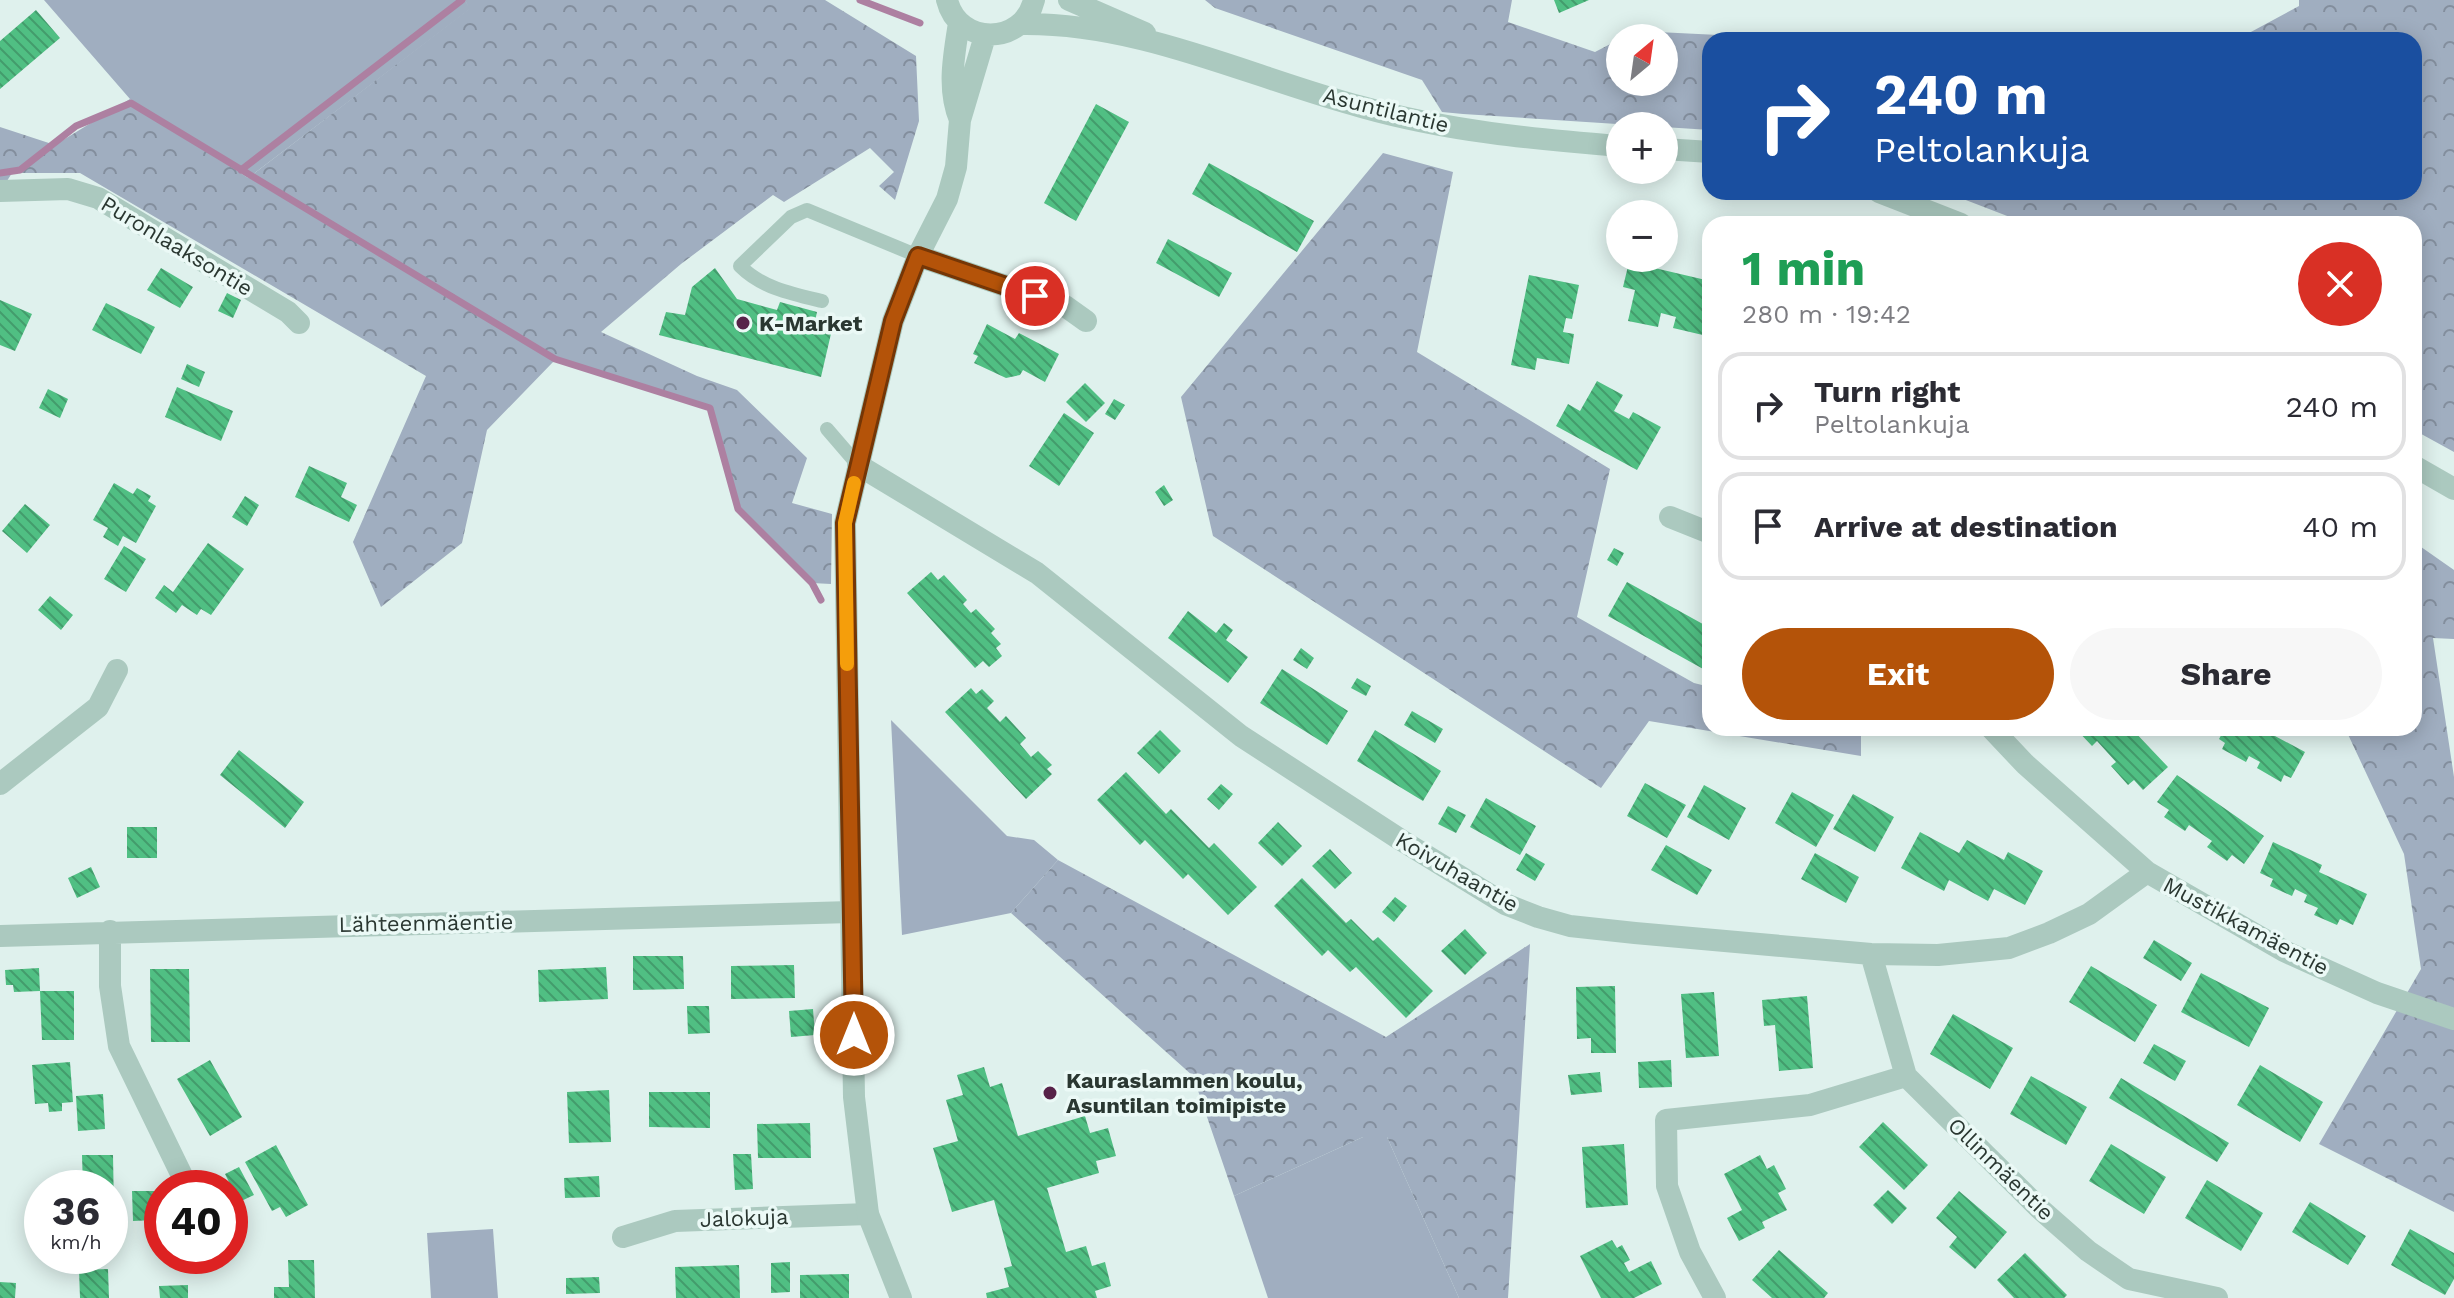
<!DOCTYPE html>
<meta charset="utf-8">
<style>
body{margin:0;font-family:"Work Sans",sans-serif;background:#f7f7f7;color:#2b2b33;height:100vh;display:flex;flex-direction:column;font-size:30px;white-space:nowrap}
*{box-sizing:border-box;margin:0}
p{font-size:26px;color:#7c7c81}
.icon{flex:none;width:44px;height:44px;fill:none;stroke:currentColor;stroke-width:2;stroke-linecap:round;stroke-linejoin:round}
.map{position:relative;flex:1;overflow:hidden}
.side{position:absolute;left:1702px;top:216px;width:720px;height:520px;display:flex;flex-direction:column;background:#fff;border-radius:24px;box-shadow:0 4px 20px #0003}
.side>*{flex:none}
.hud{position:absolute;left:1702px;top:32px;width:720px;height:168px;border-radius:24px;box-shadow:0 4px 20px #0003;background:#1a4fa0;color:#fff;overflow:hidden}
.needle{width:52px;rotate:29deg}
.fabs{position:absolute;left:1606px;top:24px;display:grid;gap:16px}
.fabs a{display:grid;place-items:center;width:72px;height:72px;border-radius:50%;background:#fff;box-shadow:0 4px 20px #0003;font-size:40px}
.speed{position:absolute;left:24px;top:1170px;display:flex;gap:16px;font-size:40px;font-weight:700;text-align:center}
.speed>*{display:grid;place-content:center;width:104px;height:104px;border-radius:50%;background:#fff;box-shadow:0 4px 20px #0003;line-height:1}
.speed small{font-size:20px;font-weight:400}
.speed .limit{border:12px solid #d22;background:#fff;color:#111}
.pin{position:absolute;display:grid;place-items:center;width:68px;height:68px;color:#fff;margin:-34px;border:4px solid #fff;border-radius:50%;box-shadow:0 2px 8px #0007}
.me{position:absolute;width:88px;margin:-44px;rotate:0deg;stroke-linejoin:round;filter:drop-shadow(0 0 6px #0008)}
.turn{display:flex;align-items:center;gap:28px;height:168px;padding:0 40px;font-size:36px}
.turn .icon{width:104px;height:104px;stroke-width:2.5}
.turn b{display:block;font-size:56px;line-height:68px}
.round{display:grid;place-items:center;flex:none;width:84px;height:84px;border-radius:42px;background:#f7f7f7}
.summary{display:flex;align-items:center;justify-content:space-between;height:136px;padding:0 40px}
h1{font-size:48px;font-weight:700;line-height:60px;color:#1e9e55}
.primary-button{display:flex;gap:16px;margin-top:auto;padding:16px 40px}
.primary-button a{flex:1;height:92px;border-radius:48px;background:#b45309;color:#fff;font-size:32px;font-weight:700;line-height:92px;text-align:center}
.primary-button a+a{background:#f7f7f7;color:#2b2b33}
ul{padding:0;list-style:none}
li{display:flex;align-items:center;gap:24px;height:108px;margin:0 16px 12px;padding:0 24px;border:4px solid #e1e1e2;border-radius:24px}
li div{flex:1}
li b{display:block;font-size:30px}
li em{font-style:normal}
.map>svg:first-child{display:block}
.green{fill:#a0aec0}
.forest{fill:url(#forest-crowns)}
.lines{fill:none;stroke-linecap:round;stroke-linejoin:round}
.stream{stroke:#ad80a1;stroke-width:7}
.building{fill:url(#building-back-hatch)}
.service{stroke:#abc9bf;stroke-width:14}
.minor{stroke:#abc9bf;stroke-width:22}
.tertiary{stroke:#abc9bf;stroke-width:22}
.route-casing{stroke:#753606;stroke-width:20}
.route{stroke:#b45309;stroke-width:14}
.slow{stroke:#f59e0b;stroke-width:14}
.poi-dot{fill:#572248;stroke:#ebf9f6;stroke-width:3}
.labels{text-anchor:middle;dominant-baseline:central;stroke-width:7;stroke-linejoin:round;paint-order:stroke}
.street-label{font-size:22px;fill:#2a3731;stroke:#ebf9f6}
.poi-label{font-size:22px;font-weight:bold;fill:#2a3731;stroke:#ebf9f6;text-anchor:start}
</style>
<div class="map">
<svg width="2454" height="1298" viewBox="0 0 2454 1298">
<defs>
<pattern id="forest-crowns" width="20" height="18" patternUnits="userSpaceOnUse" patternTransform="scale(2)"><rect width="20" height="18" fill="#a0aec0"/><path d="M2 6a3 3 0 1 1 6 0M12 15a3 3 0 1 1 6 0" fill="none" stroke="#838e9d"/></pattern>
<pattern id="building-back-hatch" width="6" height="6" patternUnits="userSpaceOnUse" patternTransform="scale(2)"><rect width="6" height="6" fill="#50bf83"/><path d="M-1 5l2 2M0 0l6 6M5-1l2 2" fill="none" stroke="#439c6c"/></pattern>
</defs>
<rect width="100%" height="100%" fill="#dff1ed"/>
<path class="green" d="M44,0H465L470,9L248,178L130,99Z
M891,720L1007,836L1034,840L1058,860L1011,913L902,935Z
M1363,1137H1387L1459,1298H1268L1234,1196Z
M493,1229L498,1298H431L427,1233Z"/>
<path class="forest" d="M465,0H825L916,56L919,121L895,200L879,186L894,172L870,148L784,202L773,195L681,264L601,332L697,376L737,390L807,458L792,503L832,514L831,584L812,583L738,509L710,408L555,360L487,430L462,543L381,607L353,542L426,376L80,173H12L0,192V127L55,145L130,99L248,178L469,9Z
M1205,0H1512L1508,22L1595,52L1620,39V82H1664V38H1623L1637,31L1820,40H1710V130L1463,114L1442,112L1422,80L1215,8Z
M2299,0H2454V452L2414,430V224H2028L1945,192H2414V40H2236L2299,6Z
M1383,153L1453,172L1417,352L1610,469L1577,617L1694,683L1710,687V728H1861V756L1649,721L1601,788L1213,536L1181,397Z
M2414,542L2454,570V639L2433,638L2454,777V1212L2319,1144L2421,969L2404,854L2345,728H2414Z
M1058,860L1386,1037L1530,944L1508,1298H1459L1387,1137H1363L1234,1196L1193,1076L1011,913Z"/>
<g class="lines">
<path class="stream" d="M860,0L920,23
M241,170L462,0
M0,173L20,170L76,126L131,103L555,359L710,408L738,509L812,583L821,600"/>
</g>
<path class="building" d="M1554,0H1589L1559,13Z
M36,10L60,38L0,89V41Z
M1096,104L1129,122L1076,221L1044,203Z
M1209,163L1314,221L1297,252L1192,194Z
M1168,239L1232,273L1219,297L1156,263Z
M1629,262L1710,281L1707,336L1673,328L1676,317L1661,313L1658,327L1628,321L1635,290L1623,287Z
M161,268L193,287L180,308L147,290Z
M715,268L737,299L777,310L780,302L817,312L815,321L833,325L821,377L659,335L666,312L685,315L692,287Z
M1529,275L1579,285L1572,319L1566,318L1563,332L1574,334L1569,364L1537,358L1535,370L1511,365Z
M227,293L241,300L233,318L218,311Z
M0,300L32,314L15,351L0,345Z
M106,303L155,327L141,354L92,330Z
M987,324L1015,339L1019,333L1059,354L1045,382L1023,370L1020,375L1006,378L974,363L978,356L973,354Z
M187,364L205,372L199,387L181,379Z
M1597,381L1623,395L1614,411L1629,419L1633,412L1661,427L1637,470L1556,426L1568,404L1580,411Z
M1085,383L1105,403L1086,422L1066,402Z
M177,387L233,411L221,441L165,417Z
M48,389L68,399L60,418L39,408Z
M1114,399L1125,405L1115,420L1105,414Z
M1064,413L1094,433L1059,486L1029,466Z
M309,466L347,483L341,497L357,505L349,522L295,497Z
M114,483L133,494L137,488L151,496L148,501L156,506L136,543L123,536L118,546L103,537L108,528L93,520Z
M1164,485L1173,500L1164,506L1155,492Z
M245,496L259,505L247,526L232,517Z
M25,504L50,525L27,553L2,531Z
M208,543L244,569L211,615L201,609L197,615L182,605L176,613L155,598L164,585L173,592Z
M124,546L146,559L126,592L104,579Z
M1614,548L1624,553L1617,566L1607,560Z
M931,572L938,580L944,575L967,600L963,604L971,613L976,609L995,629L991,633L1001,644L996,648L1002,656L989,667L983,661L975,668L907,593Z
M1627,582L1710,628V660L1705,670L1608,616Z
M50,596L73,615L61,630L38,610Z
M1188,611L1216,633L1224,623L1233,630L1226,640L1248,657L1228,683L1168,638Z
M1301,648L1314,658L1307,669L1293,660Z
M1282,669L1348,711L1327,745L1260,703Z
M1357,678L1371,686L1366,696L1351,688Z
M971,688L976,694L982,689L994,701L987,708L1000,722L1006,716L1026,738L1020,744L1031,757L1038,751L1052,765L1047,769L1052,774L1026,799L945,712Z
M1412,711L1443,729L1435,743L1404,725Z
M2075,728H2131L2168,767L2143,790L2134,780L2128,785L2111,766L2116,762L2097,741L2092,746Z
M2225,728H2260L2305,752L2291,778L2284,775L2281,782L2257,768L2260,762L2249,756L2246,762L2222,749L2225,743L2219,739Z
M1160,730L1181,751L1159,774L1137,753Z
M1375,730L1441,771L1423,801L1357,761Z
M239,750L304,802L285,828L220,775Z
M1126,772L1166,814L1171,809L1209,848L1214,843L1257,887L1228,915L1188,874L1183,879L1145,840L1140,845L1097,800Z
M2177,775L2264,836L2244,864L2232,855L2227,861L2207,847L2212,841L2189,825L2185,831L2164,817L2169,810L2157,802Z
M1645,783L1686,805L1667,838L1627,816Z
M1221,784L1233,794L1219,810L1207,799Z
M1704,785L1746,808L1729,840L1687,817Z
M1792,792L1834,815L1816,847L1775,823Z
M1853,794L1894,817L1875,852L1833,829Z
M1486,798L1536,826L1520,855L1470,827Z
M1448,806L1466,815L1456,833L1438,824Z
M1278,822L1302,846L1282,866L1258,843Z
M127,827H157V858H127Z
M1920,832L1959,853L1967,840L2004,860L2008,852L2043,871L2025,905L1994,889L1988,901L1949,880L1944,891L1901,868Z
M2273,842L2322,865L2319,872L2367,894L2353,925L2340,919L2337,925L2314,915L2318,908L2304,902L2307,895L2295,889L2292,896L2270,886L2273,879L2260,873Z
M1666,845L1712,870L1697,895L1651,870Z
M1330,849L1352,873L1335,889L1312,866Z
M1526,853L1545,864L1535,881L1516,870Z
M1815,853L1859,877L1846,903L1801,879Z
M91,867L100,887L77,898L68,878Z
M1302,878L1346,923L1351,919L1373,941L1378,937L1433,991L1406,1018L1356,967L1350,972L1328,950L1322,956L1274,906Z
M1395,897L1407,906L1394,922L1382,912Z
M1465,929L1487,953L1465,975L1441,951Z
M2154,940L2192,963L2181,981L2143,958Z
M633,956H683L684,989L633,990Z
M794,965L795,998L731,999V966Z
M2091,966L2157,1005L2135,1042L2069,1002Z
M606,967L608,999L539,1002L538,970Z
M39,968L40,991L14,992L13,985H6L5,970Z
M150,969H189L190,1042H151Z
M2201,973L2269,1008L2249,1047L2181,1012Z
M1615,986L1616,1053H1591V1038L1577,1039L1576,987Z
M40,991H74V1040H42Z
M1714,992L1719,1056L1686,1058L1681,994Z
M1807,996L1813,1068L1779,1071L1775,1025L1764,1026L1762,1000Z
M687,1006H709L710,1033L688,1034Z
M813,1009L815,1035L791,1037L789,1011Z
M1953,1014L2013,1048L1990,1089L1930,1054Z
M2154,1044L2186,1061L2175,1081L2143,1063Z
M210,1060L242,1117L210,1136L177,1079Z
M1671,1060L1672,1087L1639,1088L1638,1062Z
M70,1062L73,1102L62,1103V1111L49,1112L48,1103L35,1104L32,1065Z
M2260,1065L2323,1102L2300,1142L2237,1105Z
M984,1067L990,1087L1002,1083L1018,1136L1085,1116L1090,1133L1108,1128L1116,1156L1096,1161L1099,1173L1047,1188L1066,1252L1086,1246L1092,1266L1105,1262L1111,1286L1095,1291L1097,1298H987L986,1293L1009,1287L1004,1268L1012,1266L994,1200L952,1212L933,1148L958,1141L946,1100L963,1095L957,1075Z
M1600,1072L1602,1092L1571,1095L1568,1075Z
M2031,1076L2087,1107L2066,1145L2010,1114Z
M2121,1078L2229,1143L2217,1162L2109,1098Z
M609,1090L611,1142L569,1143L567,1092Z
M649,1092H710V1128L649,1127Z
M103,1094L105,1129L78,1131L76,1096Z
M1883,1122L1928,1165L1904,1190L1859,1147Z
M810,1123L811,1158H758L757,1124Z
M1624,1144L1628,1205L1586,1208L1582,1147Z
M2111,1144L2166,1177L2144,1214L2089,1181Z
M276,1145L308,1205L286,1217L280,1207L272,1211L245,1162Z
M733,1154H751L753,1189L735,1190Z
M82,1155H113L114,1210H110V1188H83Z
M1760,1155L1767,1169L1774,1165L1786,1189L1778,1193L1787,1210L1762,1222L1765,1228L1739,1241L1727,1218L1742,1210L1724,1174Z
M239,1167L254,1195L239,1202L225,1174Z
M599,1176L600,1197L565,1198L564,1178Z
M2207,1180L2263,1213L2241,1251L2185,1218Z
M1888,1190L1907,1208L1892,1224L1873,1205Z
M132,1191H154L155,1220L133,1221Z
M1959,1191L2007,1232L1975,1269L1949,1247L1957,1237L1936,1218Z
M2310,1202L2366,1236L2348,1265L2292,1232Z
M2410,1229L2454,1253V1279L2445,1295L2391,1265Z
M1612,1240L1617,1248L1622,1245L1630,1260L1624,1263L1629,1272L1651,1261L1662,1284L1634,1298H1601L1580,1256Z
M1779,1250L1828,1293L1824,1298H1772L1752,1280Z
M2025,1253L2067,1295L2064,1298H2014L1997,1280Z
M288,1260H314L315,1298H274V1287H289Z
M790,1262V1292L771,1293V1263Z
M739,1265L740,1298H676L675,1267Z
M108,1269L109,1298H80L79,1270Z
M849,1274V1298H800V1275Z
M599,1277L600,1293L566,1294V1278Z
M0,1282L16,1283L15,1298H0Z
M188,1285V1298H160L159,1286Z"/>
<g class="lines">
<path class="service" d="M822,301C792,294 762,288 740,266L791,217L807,210L918,256
M827,429L858,465"/>
<path class="minor" d="M0,191L68,189L98,198L288,312L299,323
M918,256L1065,306L1086,321
M858,465L1037,573L1241,736L1401,840L1505,904L1538,917L1570,926L1635,933L1871,954L1938,955L2009,948L2049,933L2089,914L2147,872
M1670,517L1710,533
M1991,728L2025,764L2147,872L2284,951L2377,993L2454,1019
M0,784L98,707L117,670
M110,931V986L119,1046L188,1188
M0,936L851,912
M1871,954L1906,1076L2039,1208L2088,1251L2129,1279L2217,1298
M623,1237L675,1221L868,1214
M1715,1298L1690,1252L1667,1186L1666,1120L1810,1105L1906,1076"/>
<path class="tertiary" d="M947,0C958,46 1023,46 1034,0
M1069,0L1145,33
M959,23C954,55 947,89 960,120
M1020,24C1140,22 1249,77 1362,107C1447,131 1533,139 1620,146
M1664,149L1710,152
M1879,192L1961,224
M2414,466L2454,489
M901,1298L868,1214L854,1097L845,523L893,321L918,256L947,199L956,167L960,120L985,36"/>
</g>
<g class="lines">
<defs>
<path id="route" d="M854,1035L845,523L893,321L918,256L1035,296"/>
</defs>
<use href="#route" class="route-casing"/>
<use href="#route" class="route"/>
<path class="slow" d="M847,664L845,523L854,483"/>
</g>
<g class="poi-dot">
<circle cx="743" cy="323" r="8"/>
<circle cx="1050" cy="1093" r="8"/>
</g>
<g class="labels">
<g class="street-label">
<text transform="translate(1386 110) rotate(14)">Asuntilantie</text>
<text transform="translate(177 246) rotate(31)">Puronlaaksontie</text>
<text transform="translate(1457 872) rotate(30)">Koivuhaantie</text>
<text transform="translate(426 923) rotate(-1)">Lähteenmäentie</text>
<text transform="translate(2246 926) rotate(28)">Mustikkamäentie</text>
<text transform="translate(2001 1169) rotate(44)">Ollinmäentie</text>
<text transform="translate(744 1218) rotate(-2)">Jalokuja</text>
</g>
<g class="poi-label">
<text x="759" y="323">K-Market</text>
<text x="1066" y="1080">Kauraslammen koulu,<tspan x="1066" dy="25">Asuntilan toimipiste</tspan></text>
</g>
</g>
</svg>
<div class="fabs">
<a><svg class="needle" viewBox="-14 -14 28 28"><path d="M0-13l5 13h-10z" fill="#e53935"/><path d="M0 13l5-13h-10z" fill="#7c7c81"/></svg></a>
<a>+</a>
<a>−</a>
</div>
<div class="speed"><div>36<small>km/h</small></div><div class="limit">40</div></div>
<div class="pin" style="left:1035px;top:296px;background:#d93025"><svg class="icon" aria-label="arrive" viewBox="0 0 24 24"><path d="M6 21V4h12l-3 4 3 4H6"/></svg></div>
<svg class="me" style="left:854px;top:1035px" viewBox="-20 -20 40 40"><circle r="17" fill="#b45309" stroke="#fff" stroke-width="3"/><path d="M0-11L8 9 0 5-8 9z" fill="#fff"/></svg>
<div class="hud">
<div class="turn"><svg class="icon" aria-label="right" viewBox="0 0 24 24"><path d="M7 20v-9h11M14 6l5 5-5 5"/></svg><div><b>240 m</b>Peltolankuja</div></div>
</div>
<section class="side">
<div class="summary"><div><h1>1 min</h1><p>280 m · 19:42</p></div><a class="round" style="background:#d93025;color:#fff"><svg class="icon" aria-label="close" viewBox="0 0 24 24"><path d="M6 6l12 12M18 6L6 18"/></svg></a></div>
<ul>
<li><svg class="icon" aria-label="right" viewBox="0 0 24 24"><path d="M7 20v-9h11M14 6l5 5-5 5"/></svg><div><b>Turn right</b><p>Peltolankuja</p></div><em>240 m</em></li>
<li><svg class="icon" aria-label="arrive" viewBox="0 0 24 24"><path d="M6 21V4h12l-3 4 3 4H6"/></svg><div><b>Arrive at destination</b></div><em>40 m</em></li>
</ul>
<div class="primary-button"><a>Exit</a><a>Share</a></div>
</section>
</div>
